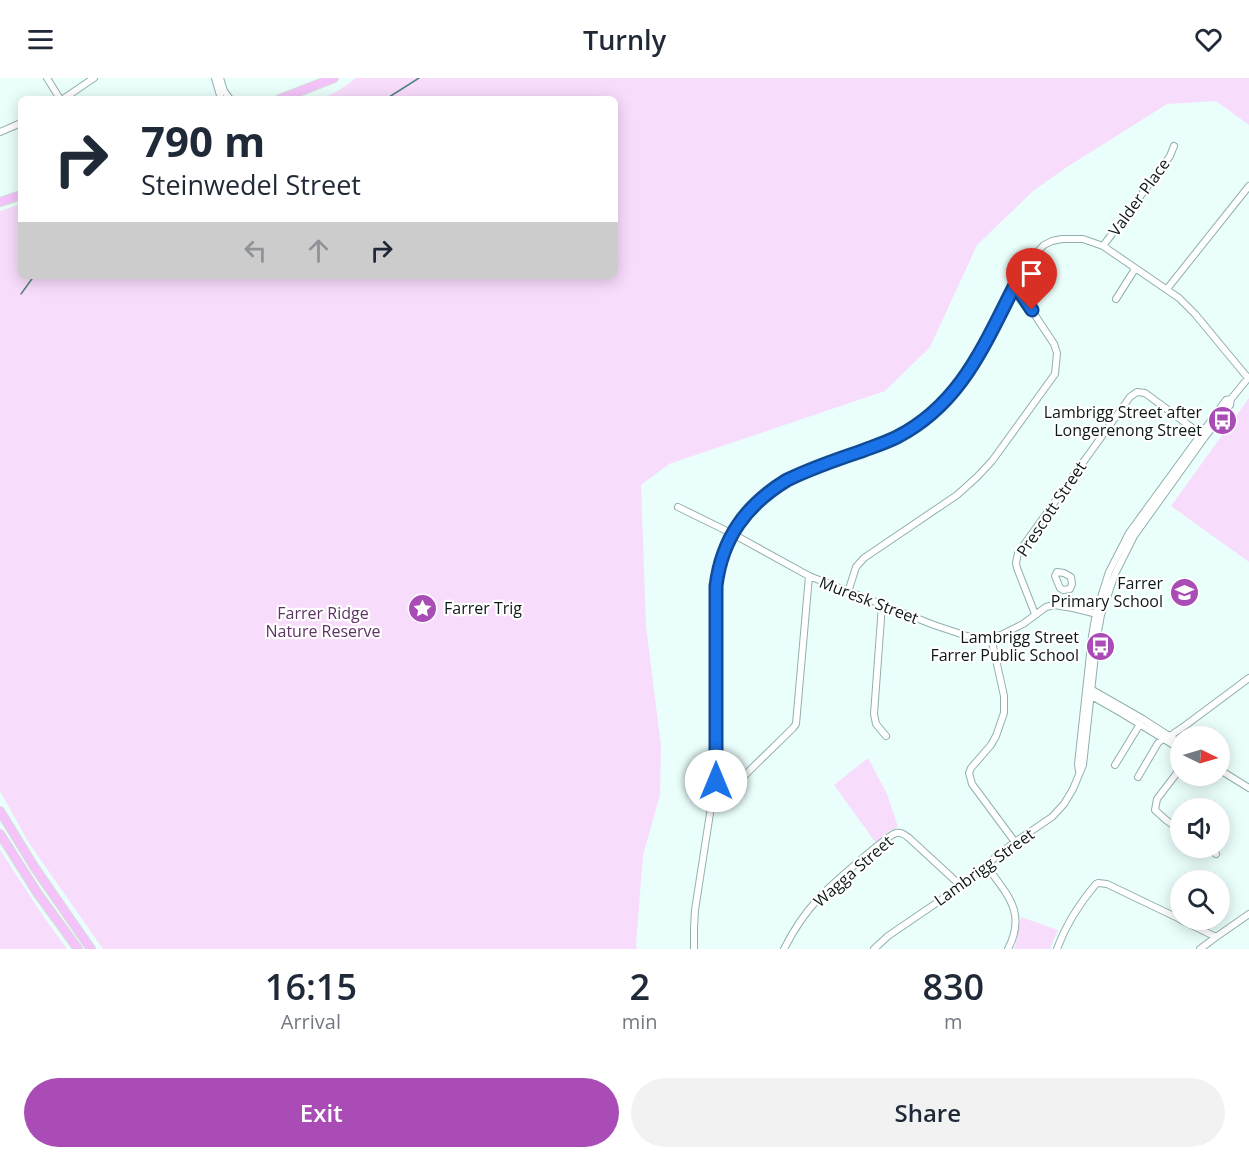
<!DOCTYPE html>
<style>
body{margin:0;font-family:"Open Sans",sans-serif;background:#f2f2f3;color:#1f2937;height:100vh;display:flex;flex-direction:column;font-size:22px;white-space:nowrap}
*{box-sizing:border-box;margin:0}
p{font-size:20px;color:#747a83}
.icon{flex:none;width:33px;height:33px;fill:none;stroke:currentColor;stroke-width:2;stroke-linecap:round;stroke-linejoin:round}
.map{position:relative;height:871px;overflow:hidden}
.sheet{display:flex;flex-direction:column;background:#fff;flex:1}
.sheet>*{flex:none}
.banner{position:absolute;left:18px;top:18px;width:600px;height:183px;border-radius:9px;box-shadow:0 3px 15px #0003;background:#fff;color:#1f2937;overflow:hidden}
.needle{width:39px;rotate:95deg}
.controls{position:absolute;left:1170px;top:648px;display:grid;gap:12px}
.controls a{display:grid;place-items:center;width:60px;height:60px;border-radius:50%;background:#fff;box-shadow:0 3px 15px #0003;font-size:30px}
.pin{position:absolute;display:grid;place-items:center;width:51px;height:51px;color:#fff;margin:-62px -26px;border-radius:50% 50% 50% 0;rotate:-45deg;box-shadow:0 0 6px #0007}
.pin .icon{rotate:45deg}
.me{position:absolute;width:66px;margin:-33px;rotate:0deg;stroke-linejoin:round;filter:drop-shadow(0 0 4px #0008)}
.turn{display:flex;align-items:center;gap:21px;height:126px;padding:0 24px;font-size:27px}
.turn .icon{width:78px;height:78px;stroke-width:2.5}
.turn b{display:block;font-size:42px;line-height:51px}
.lanes{display:flex;align-items:center;height:57px;padding:0 24px;background:#0003;justify-content:center;gap:30px;direction:ltr}
.lanes .off{opacity:.35}
.eta{display:flex;justify-content:space-evenly;align-items:center;height:102px;text-align:center}
.eta b{font-size:36px;font-weight:600;line-height:42px}
.action{display:flex;gap:12px;margin-top:auto;padding:12px 24px}
.action a{flex:1;height:69px;border-radius:36px;background:#a94cb6;color:#fff;font-size:24px;font-weight:600;line-height:69px;text-align:center}
.action a+a{background:#f2f2f3;color:#1f2937}
header{display:flex;justify-content:space-between;align-items:center;height:78px;padding:0 24px;background:#fff;font-size:27px;font-weight:600}
.map>svg:first-child{display:block}
.green{fill:#f8dcfc}
.lines{fill:none;stroke-linecap:round;stroke-linejoin:round}
.stream{stroke:#52837e;stroke-width:1.5}
.minor-casing{stroke:#91b0ad;stroke-width:8}
.major-casing{stroke:#d8dada;stroke-width:10}
.minor{stroke:#fff;stroke-width:6}
.major{stroke:#f4c3fa;stroke-width:8}
.route-casing{stroke:#114b97;stroke-width:15}
.route{stroke:#1a73e8;stroke-width:10}
.labels{text-anchor:middle;dominant-baseline:central;stroke-width:4.5;stroke-linejoin:round;paint-order:stroke}
.street-label{font-size:16px;fill:#0d1918;stroke:#fff}
.poi-label{font-size:16px;fill:#0d1918;stroke:#fff;text-anchor:end}
.park-label{font-size:16px;fill:#5e3265;stroke:#fff}
</style>
<header><svg class="icon" aria-label="menu" viewBox="0 0 24 24"><path d="M4 6h16M4 12h16M4 18h16"/></svg>Turnly<svg class="icon" aria-label="heart" viewBox="0 0 24 24"><path d="M12 20l-8-8c-3-5 5-10 8-4 3-6 11-1 8 4z"/></svg></header>
<div class="map">
<svg width="1249" height="871" viewBox="0 0 1249 871">
<rect width="100%" height="100%" fill="#eafefc"/>
<path class="green" d="M356,0H1249V47L1216,23L1167,26L1067,89L1033,113L977,167L930,269L885,313L669,386L641,407L646,548L661,668L660,717L643,777L636,867L637,871H103L29,765L0,713V133L21,126V198H615V21H321L338,13Z
M1249,320V484L1171,428Z
M868,680L887,716L898,749L888,754L876,765L834,707Z
M0,772L43,838L67,871H0Z
M1021,839L1058,852L1050,871H1014L1016,865Z"/>
<g class="lines">
<path class="stream" d="M386,21L419,0
M21,216L34,198"/>
<defs>
<path id="minor" d="M47,0L60,21
M215,0L221,21
M220,0L224,13L230,21
M63,21L94,0
M0,54L21,45
M1103,168L1165,85L1170,78L1174,68
M1167,211L1249,108
M1116,221L1135,191
M678,429L731,455L809,498L934,547L967,558L985,560L1001,557L1023,546L1046,529L1054,527L1073,530L1101,537
M1057,494L1064,495L1071,499L1072,506L1070,511L1063,512L1060,510L1055,498Z
M848,514L856,489L864,480L957,417L977,399L992,383L1055,296L1057,275L1054,266L1015,207
M882,527L874,636L876,646L886,658
M1035,536L1017,490L1016,485L1018,475L1130,319L1137,314L1145,315L1202,357
M991,559L1004,618V635L996,658L991,667L971,690L969,695L972,706L1015,764
M1089,610L1143,641L1180,665
M1088,616L1123,636L1180,671
M1115,687L1140,646
M1180,691L1157,721L1155,732L1166,742L1180,752
M1220,692L1249,710
M1079,693L1078,686L1092,558L1096,535L1109,494L1129,455L1215,337L1226,322L1231,321L1249,299
M1138,699L1158,665L1163,661L1170,658L1186,647L1249,600
M715,703C727,704 735,704 744,698L793,650L796,646L809,498
M1207,770L1216,776
M986,787C1007,817 1027,834 1008,871
M1181,842L1216,859
M694,871V850L695,832L715,703L716,508C722,460 746,427 787,402C811,391 836,382 860,373C879,366 898,360 915,349C936,335 952,317 967,297L1032,179L1044,167L1052,163L1062,161H1083L1103,168L1179,220L1195,236L1248,300
M784,871C793,853 804,836 818,821C826,811 888,757 896,755C902,754 905,757 909,760L960,807
M874,871L888,858L951,815L1015,764L1052,739L1064,726L1073,711L1083,687L1097,559L1101,537L1115,496L1134,458L1205,359L1230,327L1231,321
M1057,871C1066,846 1079,826 1096,806L1098,805L1107,806L1180,841
M1200,871L1216,859L1249,836"/>
<path id="major" d="M280,21L334,0
M0,124L21,117
M0,733L35,790L91,871
M0,756L38,816L78,871"/>
</defs>
<use href="#minor" class="minor-casing"/>
<use href="#major" class="major-casing"/>
<use href="#minor" class="minor"/>
<use href="#major" class="major"/>
</g>
<g class="lines">
<defs>
<path id="route" d="M716,703V508C722,460 746,427 787,402C810,391 835,382 859,374C872,369 885,365 897,359C961,326 984,267 1015,207L1032,232"/>
</defs>
<use href="#route" class="route-casing"/>
<use href="#route" class="route"/>
</g>
<defs>
<symbol id="bus-disc" viewBox="-11 -11 22 22"><circle r="9.5" fill="#a94cb6" stroke="#fff"/><path d="M-5-6H5V4H4V6H2V4H-2V6H-4V4H-5ZM-3.5-4V0h7V-4ZM-3.5 1.2v1.5H-2V1.2ZM2 1.2v1.5H3.5V1.2Z" fill="#fff"/></symbol>
<symbol id="school-disc" viewBox="-11 -11 22 22"><circle r="9.5" fill="#a94cb6" stroke="#fff"/><path d="M0-5L7-2L0 1L-7-2ZM-4 1L0 2.5L4 1V4Q0 6-4 4Z" fill="#fff"/></symbol>
<symbol id="sight-disc" viewBox="-11 -11 22 22"><circle r="9.5" fill="#a94cb6" stroke="#fff"/><path d="M0-6L1.8-2.2L6-1.7L2.9 1.2L3.7 5.4L0 3.3L-3.7 5.4L-2.9 1.2L-6-1.7L-1.8-2.2Z" fill="#fff"/></symbol>
</defs>
<g fill-rule="evenodd">
<use href="#bus-disc" x="1206" y="326" width="33" height="33"/>
<use href="#school-disc" x="1168" y="498" width="33" height="33"/>
<use href="#sight-disc" x="406" y="514" width="33" height="33"/>
<use href="#bus-disc" x="1084" y="552" width="33" height="33"/>
</g>
<g class="labels">
<g class="street-label">
<text transform="translate(1139 119) rotate(-54)">Valder Place</text>
<text transform="translate(1051 431) rotate(-56)">Prescott Street</text>
<text transform="translate(869 522) rotate(21)">Muresk Street</text>
<text transform="translate(984 789) rotate(-36)">Lambrigg Street</text>
<text transform="translate(853 793) rotate(-41)">Wagga Street</text>
</g>
<g class="poi-label">
<text x="1202" y="334">Lambrigg Street after<tspan x="1202" dy="18">Longerenong Street</tspan></text>
<text x="1163" y="505">Farrer<tspan x="1163" dy="18">Primary School</tspan></text>
<text x="444" y="530" text-anchor="start">Farrer Trig</text>
<text x="1079" y="559">Lambrigg Street<tspan x="1079" dy="18">Farrer Public School</tspan></text>
</g>
<g class="park-label">
<text x="323" y="535">Farrer Ridge<tspan x="323" dy="18">Nature Reserve</tspan></text>
</g>
</g>
</svg>
<div class="controls">
<a><svg class="needle" viewBox="-14 -14 28 28"><path d="M0-13l5 13h-10z" fill="#e53935"/><path d="M0 13l5-13h-10z" fill="#747a83"/></svg></a>
<a><svg class="icon" aria-label="sound" viewBox="0 0 24 24"><path d="M4 9h4l5-4v14l-5-4H4zM17 9q2 3 0 6"/></svg></a>
<a><svg class="icon" aria-label="search" viewBox="0 0 24 24"><circle cx="10" cy="10" r="6"/><path d="M15 15l6 6"/></svg></a>
</div>
<div class="pin" style="left:1032px;top:232px;background:#d93025"><svg class="icon" aria-label="arrive" viewBox="0 0 24 24"><path d="M6 21V4h12l-3 4 3 4H6"/></svg></div>
<svg class="me" style="left:716px;top:703px" viewBox="-20 -20 40 40"><circle r="19" fill="#fff"/><path d="M0-13L10 11 0 6-10 11z" fill="#1a73e8"/></svg>
<div class="banner">
<div class="turn"><svg class="icon" aria-label="right" viewBox="0 0 24 24"><path d="M7 20v-9h11M14 6l5 5-5 5"/></svg><div><b>790 m</b>Steinwedel Street</div></div>
<div class="lanes"><svg class="icon off" aria-label="left" viewBox="0 0 24 24"><path d="M17 20v-9H6M10 6l-5 5 5 5"/></svg><svg class="icon off" aria-label="ahead" viewBox="0 0 24 24"><path d="M12 20V5M6 11l6-6 6 6"/></svg><svg class="icon" aria-label="right" viewBox="0 0 24 24"><path d="M7 20v-9h11M14 6l5 5-5 5"/></svg></div>
</div>
</div>
<section class="sheet">
<div class="eta">
<div><b>16:15</b><p>Arrival</p></div>
<div><b>2</b><p>min</p></div>
<div><b>830</b><p>m</p></div>
</div>
<div class="action"><a>Exit</a><a>Share</a></div>
</section>
